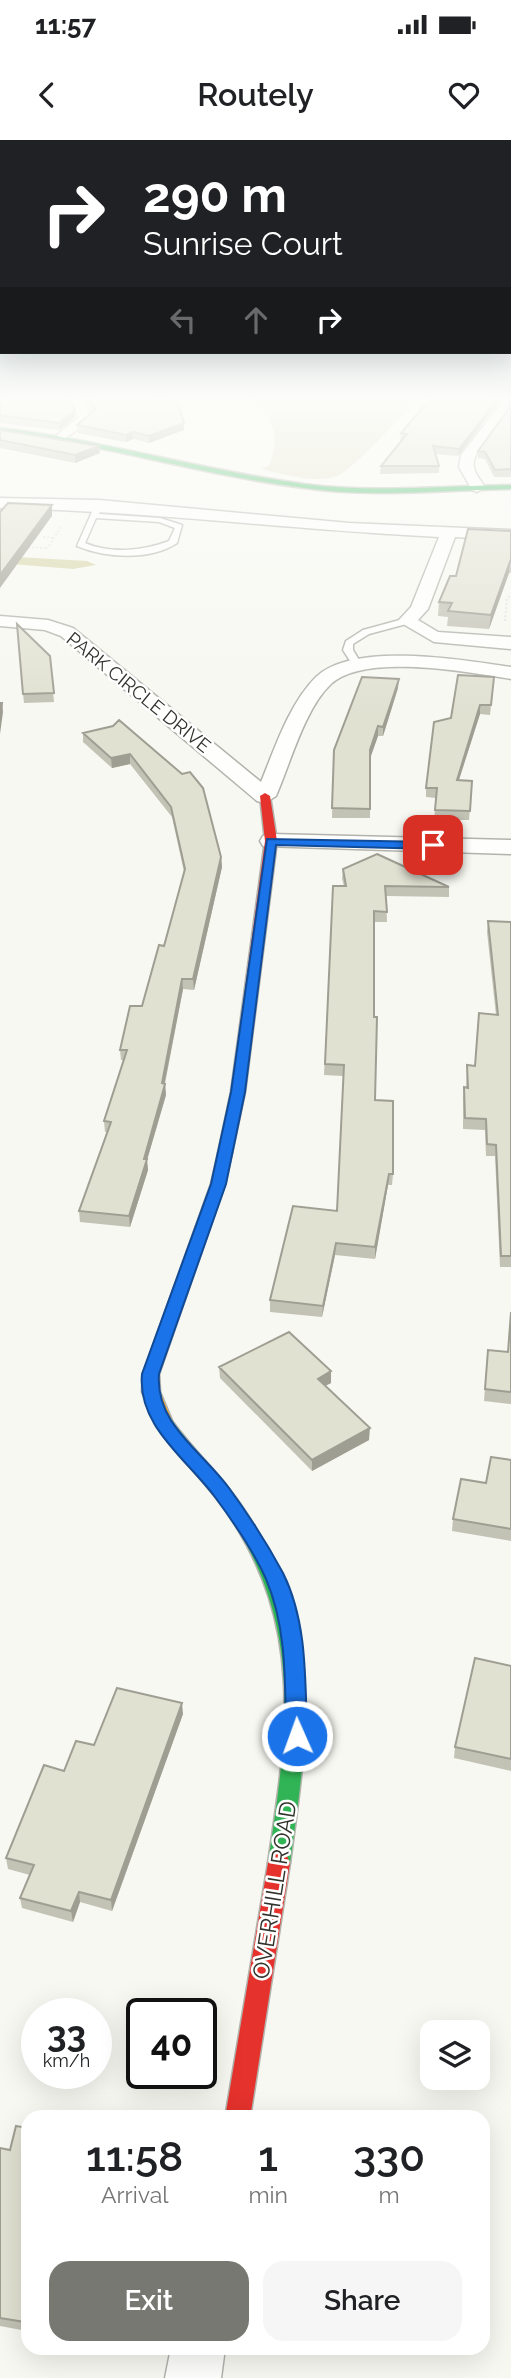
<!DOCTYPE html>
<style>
body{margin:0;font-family:Raleway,sans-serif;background:#f6f6f6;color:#202124;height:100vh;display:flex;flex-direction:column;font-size:26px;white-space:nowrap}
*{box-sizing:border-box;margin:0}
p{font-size:23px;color:#757577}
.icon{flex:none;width:38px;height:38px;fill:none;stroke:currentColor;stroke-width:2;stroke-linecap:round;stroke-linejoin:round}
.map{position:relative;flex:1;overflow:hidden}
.panel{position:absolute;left:21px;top:1970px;width:469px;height:245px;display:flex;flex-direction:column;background:#fff;border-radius:21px;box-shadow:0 7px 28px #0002}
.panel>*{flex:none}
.banner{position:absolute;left:0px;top:0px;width:511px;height:214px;box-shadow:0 7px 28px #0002;background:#202124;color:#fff;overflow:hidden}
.controls{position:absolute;left:420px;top:1880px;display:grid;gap:14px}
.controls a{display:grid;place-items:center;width:70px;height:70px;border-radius:14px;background:#fff;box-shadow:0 7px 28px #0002;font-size:35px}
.speed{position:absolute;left:21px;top:1858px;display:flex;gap:14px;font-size:35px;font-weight:700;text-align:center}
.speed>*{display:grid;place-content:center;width:91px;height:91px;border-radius:50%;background:#fff;box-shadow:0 7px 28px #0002;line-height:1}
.speed small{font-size:18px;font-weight:400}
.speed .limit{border:4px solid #111;border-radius:10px;background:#fff;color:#111}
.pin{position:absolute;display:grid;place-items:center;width:60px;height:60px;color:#fff;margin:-30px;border-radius:14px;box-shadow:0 4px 10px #0006}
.me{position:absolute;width:77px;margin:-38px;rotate:358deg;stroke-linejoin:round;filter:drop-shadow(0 0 5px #0008)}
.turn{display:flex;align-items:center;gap:24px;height:147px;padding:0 28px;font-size:32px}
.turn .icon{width:91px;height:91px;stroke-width:2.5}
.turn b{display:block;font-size:49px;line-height:60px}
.lanes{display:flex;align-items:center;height:66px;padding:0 28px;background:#0003;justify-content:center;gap:35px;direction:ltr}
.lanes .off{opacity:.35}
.eta{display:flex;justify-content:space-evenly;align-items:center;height:119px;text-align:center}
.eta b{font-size:42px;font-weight:600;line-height:49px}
.primary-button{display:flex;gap:14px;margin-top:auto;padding:14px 28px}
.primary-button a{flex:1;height:80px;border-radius:21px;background:#787872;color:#fff;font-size:28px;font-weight:600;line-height:80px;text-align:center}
.primary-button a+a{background:#f6f6f6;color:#202124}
.status{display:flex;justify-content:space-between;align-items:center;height:49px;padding:0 35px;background:#fff;direction:ltr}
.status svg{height:19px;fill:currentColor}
header{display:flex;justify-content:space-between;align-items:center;height:91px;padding:0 28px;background:#fff;font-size:32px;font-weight:600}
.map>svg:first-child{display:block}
.green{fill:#e0e0c9}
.water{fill:#d6d5a8}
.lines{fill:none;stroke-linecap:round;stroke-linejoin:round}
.lane-casing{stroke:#b3b3ad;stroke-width:3}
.street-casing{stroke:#b3b3ad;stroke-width:3}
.fast-casing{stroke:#b3b3ad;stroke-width:3}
.slow-casing{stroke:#b3b3ad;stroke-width:3}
.jam-casing{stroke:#b3b3ad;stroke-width:3}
.path-far1{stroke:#e4e4e2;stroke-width:2;stroke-dasharray:2 2;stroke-linecap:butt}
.path{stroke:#e4e4e2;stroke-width:2.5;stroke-dasharray:2 2;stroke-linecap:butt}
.lane{fill:#fefefd;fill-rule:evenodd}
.street{fill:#fefefd;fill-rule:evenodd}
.fast{fill:#30b455;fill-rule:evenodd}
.slow{fill:#ff9f0a;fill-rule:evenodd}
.jam{fill:#e5322d;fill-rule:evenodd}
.wall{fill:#c2c2b5}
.shaded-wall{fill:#9e9e93}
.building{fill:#e1e1d2;stroke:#9e9e93;stroke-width:2}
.route{fill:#1a73e8;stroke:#114b97;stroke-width:2}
.labels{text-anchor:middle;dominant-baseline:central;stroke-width:5;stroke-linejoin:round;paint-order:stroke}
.far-street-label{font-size:19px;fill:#33332d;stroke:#fff}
.street-label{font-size:23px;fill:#33332d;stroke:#fff}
</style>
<div class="status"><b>11:57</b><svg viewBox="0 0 49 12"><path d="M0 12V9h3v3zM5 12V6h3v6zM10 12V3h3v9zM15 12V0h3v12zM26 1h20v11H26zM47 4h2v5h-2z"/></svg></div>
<header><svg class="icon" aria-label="back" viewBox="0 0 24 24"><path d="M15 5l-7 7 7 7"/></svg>Routely<svg class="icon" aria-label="heart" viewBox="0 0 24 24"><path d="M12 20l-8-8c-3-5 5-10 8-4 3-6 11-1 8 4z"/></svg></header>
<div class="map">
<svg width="511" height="2238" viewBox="0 0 511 2238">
<rect width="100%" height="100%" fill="#f8f8f2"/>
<path class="green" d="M249,257H418C408,271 350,332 337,336C314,344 283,334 261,329L270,325C280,290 274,282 249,257Z"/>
<path class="water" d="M0,416L87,421L96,425L73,429L11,424Z"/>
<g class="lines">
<defs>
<path id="lane" d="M99,363L103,365L99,374L160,378L182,385L177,403C150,421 106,418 77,406L95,365ZM96,378L159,382L175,388L169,401C143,411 111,414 85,403Z
M407,478L410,479V483L369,494L353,504V510L362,525L354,527L343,510L346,501L363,490Z"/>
<path id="street" d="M65,257H78L94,278L64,299L57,295L79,277Z
M511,257C511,283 469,307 474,328C475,334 481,341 485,347L477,352L472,350L459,327L461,315L506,258Z
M0,358L99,360L349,383L511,390V400L455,397L428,469L418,480L438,492L511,497V509L434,502L398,481L411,467L439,397C292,390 147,371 0,368Z
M0,476L48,480L73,488L261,642C275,608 289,564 316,537C353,501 464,520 511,527V539C468,532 365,513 331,544C305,568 290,624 276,656L265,663L257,661L61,496L45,490L0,486Z
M271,694L511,700V714L263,706L260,701L263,696Z
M171,2208H225L221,2238H165Z"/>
<path id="fast" d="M0,288C103,300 201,330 304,344C372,353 442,346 511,345V349C442,350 372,358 304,348C201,335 103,304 0,292Z
M164,1277L170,1278C192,1309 220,1334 241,1365C325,1488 309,1585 290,1723L287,1730L279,1733L271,1730L268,1723C287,1595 305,1489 228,1374C207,1343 179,1318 158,1288L155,1283L158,1278Z"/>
<path id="slow" d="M225,1009L232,1013L225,1044L159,1234L160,1252L173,1283L170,1288H158L142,1252L143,1234L211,1044L218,1013Z"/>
<path id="jam" d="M265,653L270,656L277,701L245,952L232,1013L225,1017L218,1013L231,952L265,701L260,656Z
M279,1713L287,1716L290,1723L250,1978H225L268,1723L271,1716Z"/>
</defs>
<use href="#lane" class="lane-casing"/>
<use href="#street" class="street-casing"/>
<use href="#fast" class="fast-casing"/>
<use href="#slow" class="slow-casing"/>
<use href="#jam" class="jam-casing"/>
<path class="path-far1" d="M43,397L54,398
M24,407L48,408
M47,409L61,387"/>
<path class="path" d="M505,481L507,459L511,454"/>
<use href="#lane" class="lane"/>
<use href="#street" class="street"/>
<use href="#fast" class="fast"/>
<use href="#slow" class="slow"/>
<use href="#jam" class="jam"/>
</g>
<path class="wall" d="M0,257L75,277L59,290L0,283Z
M82,257H160L161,262L184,283V290L149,303L133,299L126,302L78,293L77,285L93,272Z
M503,257L458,316L435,314L439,326V333L380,334L381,326L401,300H400L401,293Z
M511,260V337H494L485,319L478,318V311L508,270Z
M0,290L100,313L75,323L0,308Z
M511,391V433H509L489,489L447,486L448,477L438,476L439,462L456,436Z
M50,516L54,562L24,563L23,554Z
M494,537L490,575L480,574L459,640L472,641L469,680H434L436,658L426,657V648L451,578Z
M398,548L383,596H378L370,617V678H332L334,610Z
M113,586L221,717L222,727L194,850L183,849L165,944L166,955L147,1020L148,1030L130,1087L80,1082L79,1071L107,992H105L104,981L123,920H121L120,910L142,866L164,806L184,732L172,677L130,624L112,628L83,602V593Z
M343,729L449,747V757L386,756L387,782H374L375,960L393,1034L392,1045H388L375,1119L335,1115L322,1177L270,1172V1160L337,1071L343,936L324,935L333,746H344L342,739Z
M488,781L511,782V1127H500L495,1016H486L485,990L463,989V958L464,947L466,948L467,925L475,926L496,875L487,792Z
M511,1170V1264L484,1261L487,1221L508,1212Z
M219,1227L331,1243L325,1246L369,1300L312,1331L220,1238Z
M511,1320V1401L452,1391L453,1379L486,1343Z
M511,1526V1631L454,1618L455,1607Z
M183,1574L112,1771L80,1762L73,1782L22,1768L20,1758L30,1735L8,1729L6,1718L64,1631L94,1605Z
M0,2008L27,2191L0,2186Z"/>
<path class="shaded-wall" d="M499,257H503L458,316L459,309Z
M75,270V277L59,290V283Z
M184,283V290L149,303V296Z
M133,292V299L126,302V295Z
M99,306L100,313L75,323V315Z
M52,365V376L0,448V435Z
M510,419L509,433L489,489L491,475Z
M399,539L398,548L383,596V587Z
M2,563L3,572L0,594V578Z
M480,565V574L456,649L457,640Z
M378,586V596L370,619V610Z
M130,614V624L112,628L111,618Z
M221,717L222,727L194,850L193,839Z
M182,839L183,849L163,951L165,944L166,955L147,1020L148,1030L130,1087L129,1076L162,943Z
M389,1034L388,1045L375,1119V1107Z
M336,1103L335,1115L322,1177L323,1166Z
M331,1231V1243L317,1250L318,1239Z
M370,1288L369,1300L312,1331V1320Z
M182,1563L183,1574L112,1771L111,1760Z
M79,1752L80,1762L73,1782L71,1771Z
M28,2168V2186L27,2191L25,2182Z"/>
<path class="building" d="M0,257H66L75,270L59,283L0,275Z
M86,257H160L161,262L177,261L184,283L149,296L133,292L126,295L77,285L96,269Z
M432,257H499L459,309L433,306L439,326H381L407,294L401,293Z
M511,260V329L495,330L485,312L478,311L508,270Z
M0,290L99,306L75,315L0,300Z
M8,363L52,365L0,435V372Z
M468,389L511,391V419L491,475L448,471L452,463L439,462L450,436H456Z
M17,484L50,516L54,553L23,554Z
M458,535L494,537L491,565H480L457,640L472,641L470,671L435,670L437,648H426L434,582L451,578Z
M362,537L399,539L383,587L378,586L370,610V669L332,668L334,610Z
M0,563H2L0,578Z
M119,580L182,634L190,632L203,648L221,717L193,839H182L162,943L165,944L144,1019H147L129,1076L79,1071L111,982L104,981L127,910H120L130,866H142L159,805L164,806L185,729L171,667L130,614L111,618L83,593L113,586Z
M377,714L449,747L385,746L387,772L374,771V877H377L375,960L393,961V1034H389L375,1107L336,1103L323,1166L270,1160L293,1066L337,1071L344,925L325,924L333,746H346L343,729Z
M488,781L511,782V1116H501L496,1005L487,1004L486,979L465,978L464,947L468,948L467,925L475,926L479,873L498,875Z
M511,1172V1252L485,1249L488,1210L508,1212Z
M289,1192L331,1231L318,1239L370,1288L312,1320L219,1227Z
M491,1317L511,1320V1389L453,1379L461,1339L486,1343Z
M475,1518L511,1526V1619L455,1607Z
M117,1548L182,1563L111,1760L79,1752L71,1771L20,1758L34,1725L6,1718L44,1625L64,1631L76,1601L94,1605Z
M16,1986L28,1988V2168L25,2182L0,2178V2008L10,2010Z"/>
<linearGradient id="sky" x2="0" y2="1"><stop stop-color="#a1c1ce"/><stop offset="0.45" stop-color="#fcfcf9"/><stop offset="1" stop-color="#fcfcf9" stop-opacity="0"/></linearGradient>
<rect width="511" height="571" fill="url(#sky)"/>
<path class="route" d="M267,699L433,702L439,705L433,709L276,705L245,952L226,1044L159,1234C155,1284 202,1311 229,1348C248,1374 268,1405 283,1433C308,1483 305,1543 307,1596L304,1602L297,1605L289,1602L286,1596C285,1543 287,1488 266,1439C255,1414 232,1380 215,1357C187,1319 137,1286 142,1234L211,1044L231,952Z"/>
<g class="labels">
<g class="far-street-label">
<text transform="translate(139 552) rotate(39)">PARK CIRCLE DRIVE</text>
</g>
<g class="street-label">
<text transform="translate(274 1750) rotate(-81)">OVERHILL ROAD</text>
</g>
</g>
</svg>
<div class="controls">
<a><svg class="icon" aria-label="layers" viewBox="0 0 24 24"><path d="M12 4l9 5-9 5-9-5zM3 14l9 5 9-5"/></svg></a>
</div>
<div class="speed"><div>33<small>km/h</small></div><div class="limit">40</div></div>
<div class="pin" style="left:433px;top:705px;background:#d93025"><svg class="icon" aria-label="arrive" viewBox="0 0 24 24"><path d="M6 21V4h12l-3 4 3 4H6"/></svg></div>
<svg class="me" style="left:297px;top:1596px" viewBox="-20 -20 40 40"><circle r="17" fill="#1a73e8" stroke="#fff" stroke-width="3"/><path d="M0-11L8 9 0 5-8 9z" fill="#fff"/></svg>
<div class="banner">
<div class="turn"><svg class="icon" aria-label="right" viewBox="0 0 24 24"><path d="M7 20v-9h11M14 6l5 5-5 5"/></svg><div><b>290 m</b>Sunrise Court</div></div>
<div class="lanes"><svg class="icon off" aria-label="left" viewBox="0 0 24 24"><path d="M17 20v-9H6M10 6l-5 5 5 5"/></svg><svg class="icon off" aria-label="ahead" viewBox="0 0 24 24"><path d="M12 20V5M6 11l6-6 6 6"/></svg><svg class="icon" aria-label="right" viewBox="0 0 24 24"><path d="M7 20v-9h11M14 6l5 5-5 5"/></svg></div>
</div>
<section class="panel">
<div class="eta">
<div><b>11:58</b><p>Arrival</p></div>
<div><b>1</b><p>min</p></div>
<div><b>330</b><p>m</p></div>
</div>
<div class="primary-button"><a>Exit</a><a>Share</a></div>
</section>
</div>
